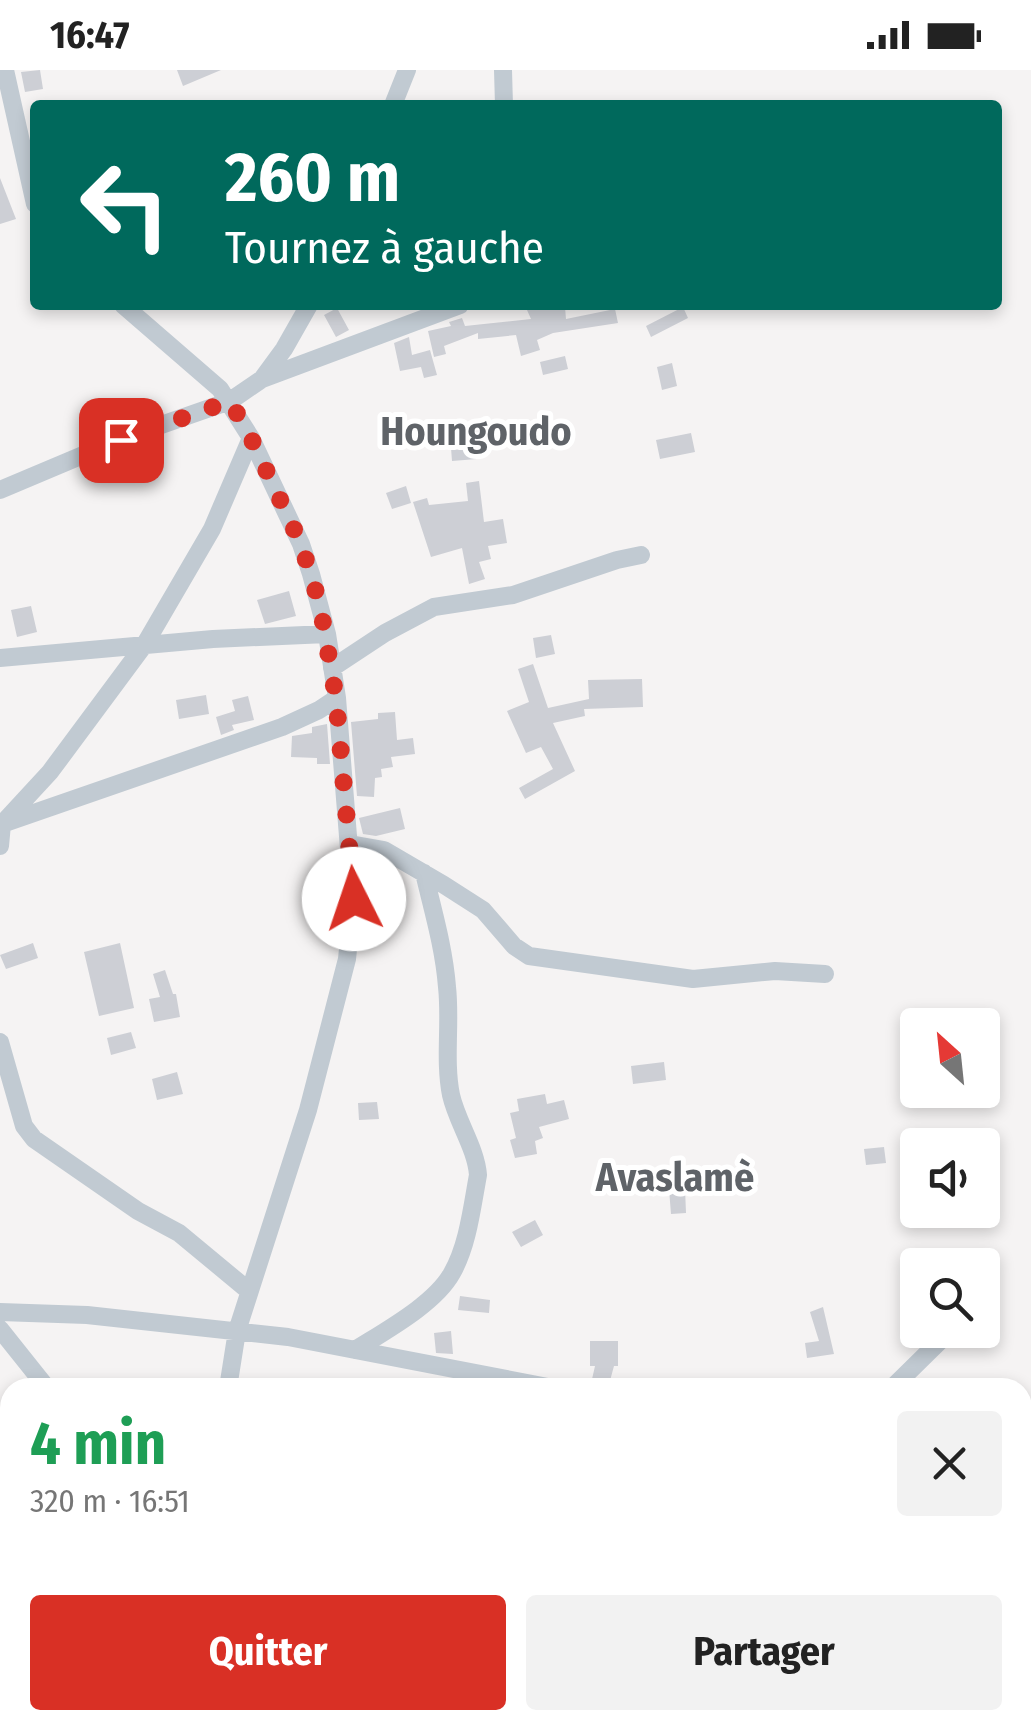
<!DOCTYPE html>
<html lang="fr">
<meta charset="utf-8">
<style>
body{margin:0;font-family:"Fira Sans Condensed",sans-serif;background:#f2f2f2;color:#222;height:100vh;display:flex;flex-direction:column;font-size:38px;white-space:nowrap}
*{box-sizing:border-box;margin:0}
p{font-size:32px;color:#767676}
.icon{flex:none;width:55px;height:55px;fill:none;stroke:currentColor;stroke-width:2;stroke-linecap:round;stroke-linejoin:round}
.map{position:relative;flex:1;overflow:hidden}
.side{position:absolute;left:0px;top:1308px;width:1032px;height:352px;display:flex;flex-direction:column;background:#fff;border-radius:30px 30px 0 0;box-shadow:0 5px 15px #0003}
.side>*{flex:none}
.banner{position:absolute;left:30px;top:30px;width:972px;height:210px;border-radius:10px;box-shadow:0 5px 15px #0003;background:#00695c;color:#fff;overflow:hidden}
.needle{width:65px;rotate:333deg}
.tools{position:absolute;left:900px;top:938px;display:grid;gap:20px}
.tools a{display:grid;place-items:center;width:100px;height:100px;border-radius:10px;background:#fff;box-shadow:0 5px 15px #0003;font-size:50px}
.pin{position:absolute;display:grid;place-items:center;width:85px;height:85px;color:#fff;margin:-42px;border-radius:20px;box-shadow:0 5px 15px #0006}
.me{position:absolute;width:110px;margin:-55px;rotate:356deg;stroke-linejoin:round;filter:drop-shadow(0 0 8px #0008)}
.turn{display:flex;align-items:center;gap:35px;height:210px;padding:0 30px;font-size:45px}
.turn .icon{width:130px;height:130px;stroke-width:2.5}
.turn b{display:block;font-size:70px;line-height:85px}
.round{display:grid;place-items:center;flex:none;width:105px;height:105px;border-radius:10px;background:#f2f2f2}
.overview{display:flex;align-items:center;justify-content:space-between;height:170px;padding:0 30px}
h1{font-size:60px;font-weight:700;line-height:75px;color:#1e9e55}
.cta{display:flex;gap:20px;margin-top:auto;padding:20px 30px}
.cta a{flex:1;height:115px;border-radius:10px;background:#d93025;color:#fff;font-size:40px;font-weight:700;line-height:115px;text-align:center}
.cta a+a{background:#f2f2f2;color:#222}
.status{display:flex;justify-content:space-between;align-items:center;height:70px;padding:0 50px;background:#fff;direction:ltr}
.status svg{height:28px;fill:currentColor}
.map>svg:first-child{display:block}
.building{fill:#cdcfd5}
.lines{fill:none;stroke-linecap:round;stroke-linejoin:round}
.minor{stroke:#c1cad2;stroke-width:18}
.route{stroke:#d93025;stroke-width:18;stroke-dasharray:0 32.4}
.labels{text-anchor:middle;dominant-baseline:central;stroke-width:10;stroke-linejoin:round;paint-order:stroke}
.quarter-label{font-size:40px;font-weight:bold;fill:#5f6368;stroke:#fff}
</style>
<div class="status"><b>16:47</b><svg viewBox="0 0 49 12"><path d="M0 12V9h3v3zM5 12V6h3v6zM10 12V3h3v9zM15 12V0h3v12zM26 1h20v11H26zM47 4h2v5h-2z"/></svg></div>
<div class="map">
<svg width="1031" height="1658" viewBox="0 0 1031 1658">
<rect width="100%" height="100%" fill="#f5f3f3"/>
<path class="building" d="M40,0L43,19L25,22L21,2Z
M177,0H221L183,16Z
M0,108L16,149L0,154Z
M565,237L566,249L615,239L618,253L553,263L537,270L540,280L521,286L516,265L478,269V263L444,276L446,284L434,287L428,261L451,256L449,252L462,248L465,256L531,249L527,240Z
M683,237L688,248L651,267L646,256Z
M337,238L349,260L336,267L324,245Z
M409,267L412,285L430,280L437,305L424,308L421,297L400,301L394,273Z
M565,286L568,299L543,305L540,292Z
M672,293L677,316L662,320L657,297Z
M691,363L695,382L660,389L656,370Z
M476,376L477,389L452,391L451,378Z
M479,411L484,452L503,449L507,473L488,476L491,489L479,492L485,509L469,514L462,478L431,487L413,432L427,428L429,435L468,431L466,413Z
M406,416L411,433L392,439L386,423Z
M289,521L296,546L265,554L257,530Z
M31,536L37,562L17,567L11,540Z
M551,565L555,584L536,588L533,568Z
M533,594L548,638L589,629L588,610L642,609L643,637L584,639L585,646L553,653L575,701L525,729L519,718L553,699L541,677L526,683L507,641L529,632L518,599Z
M206,625L209,644L179,649L176,630Z
M248,626L254,650L232,655L234,660L221,665L216,647L235,641L232,630Z
M395,642L397,670L413,668L415,684L391,687L393,697L381,699L382,707L375,708L374,727L357,726L351,652L378,649V643Z
M327,654L330,694H317V688L291,687L292,666L312,663V657Z
M400,738L405,759L376,766L363,764L359,748Z
M33,873L38,888L6,899L0,885Z
M120,873L134,938L99,946L84,882Z
M165,900L173,924H176L180,947L154,952L149,929L160,927L153,904Z
M131,962L136,978L111,985L107,968Z
M664,992L666,1010L633,1014L631,996Z
M177,1002L183,1024L157,1030L152,1009Z
M545,1024L547,1034L564,1030L569,1049L539,1057L543,1068L535,1071L537,1084L515,1088L510,1070L516,1068L510,1043L519,1041L517,1029Z
M377,1032L379,1049L359,1050L358,1033Z
M884,1077L886,1093L866,1095L864,1079Z
M685,1118L686,1143L671,1144L669,1119Z
M535,1150L543,1165L521,1177L512,1162Z
M460,1226L490,1230L489,1243L458,1240Z
M823,1237L834,1284L807,1288L805,1273L819,1271L810,1242Z
M451,1261L453,1284L436,1283L434,1263Z
M590,1271H618V1296H614L608,1318H590L595,1296H590Z"/>
<g class="lines">
<path class="minor" d="M5,0L35,134
M503,0L504,35
M393,35L407,0
M123,235L220,319L251,368L301,474L311,504L327,564L337,628L353,829L347,889L308,1040L237,1261L228,1318
M262,309L284,279L309,235
M0,420L121,369L230,331L262,309L460,235
M0,588L213,569L327,564
M332,598L385,563L434,537L513,525L617,490L641,485
M5,753L282,657L319,640L337,628
M350,774L384,780L444,815L483,840L514,876L529,886L693,909L775,901L825,904
M0,776L2,754L50,702L145,574L212,459L251,368
M0,972L24,1056L34,1069L138,1141L179,1163L249,1221
M0,1242L87,1245L288,1267L553,1318
M0,1259L47,1318
M355,1280C385,1261 435,1234 452,1203C468,1175 472,1137 478,1105C476,1078 457,1052 451,1025C444,990 451,952 447,917C444,878 433,841 424,803
M892,1318L951,1260
M1022,1348L1031,1347
M1022,1588L1031,1582
M317,1650L324,1658
M850,1650L854,1658
M161,1658L162,1650
M897,1658L921,1650"/>
</g>
<g class="lines">
<path class="route" d="M121,370L230,331L251,368L301,474L320,535L336,628L354,829"/>
</g>
<g class="labels">
<g class="quarter-label">
<text x="476" y="362">Houngoudo</text>
<text x="675" y="1108">Avaslamè</text>
</g>
</g>
</svg>
<div class="tools">
<a><svg class="needle" viewBox="-14 -14 28 28"><path d="M0-13l5 13h-10z" fill="#e53935"/><path d="M0 13l5-13h-10z" fill="#767676"/></svg></a>
<a><svg class="icon" aria-label="sound" viewBox="0 0 24 24"><path d="M4 9h4l5-4v14l-5-4H4zM17 9q2 3 0 6"/></svg></a>
<a><svg class="icon" aria-label="search" viewBox="0 0 24 24"><circle cx="10" cy="10" r="6"/><path d="M15 15l6 6"/></svg></a>
</div>
<div class="pin" style="left:121px;top:370px;background:#d93025"><svg class="icon" aria-label="arrive" viewBox="0 0 24 24"><path d="M6 21V4h12l-3 4 3 4H6"/></svg></div>
<svg class="me" style="left:354px;top:829px" viewBox="-20 -20 40 40"><circle r="19" fill="#fff"/><path d="M0-13L10 11 0 6-10 11z" fill="#d93025"/></svg>
<div class="banner">
<div class="turn"><svg class="icon" aria-label="left" viewBox="0 0 24 24"><path d="M17 20v-9H6M10 6l-5 5 5 5"/></svg><div><b>260 m</b>Tournez à gauche</div></div>
</div>
<section class="side">
<div class="overview"><div><h1>4 min</h1><p>320 m · 16:51</p></div><a class="round"><svg class="icon" aria-label="close" viewBox="0 0 24 24"><path d="M6 6l12 12M18 6L6 18"/></svg></a></div>
<div class="cta"><a>Quitter</a><a>Partager</a></div>
</section>
</div>
